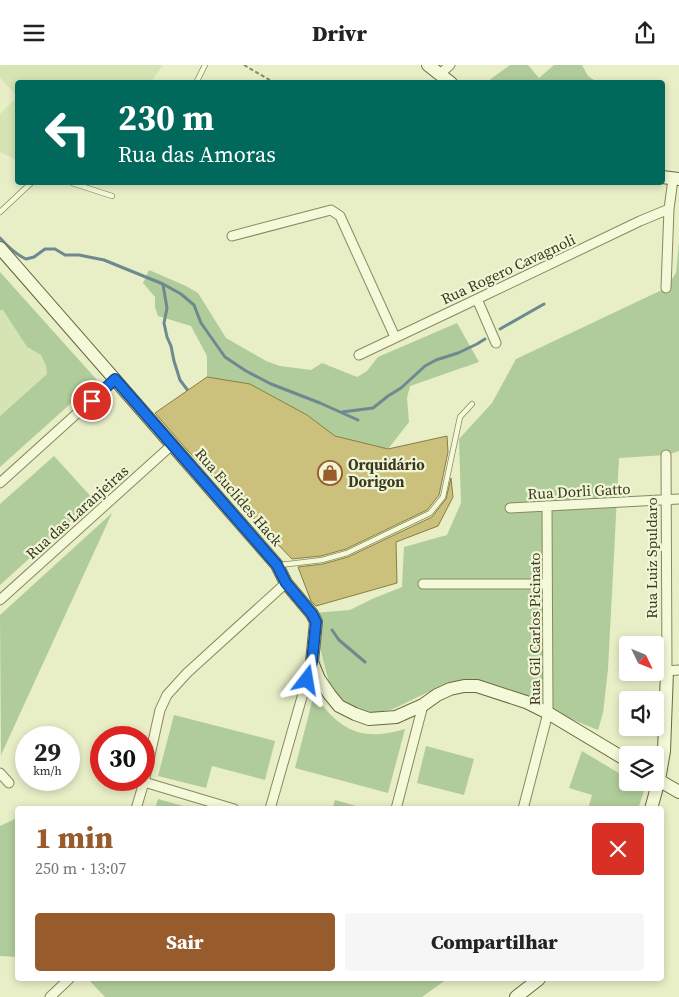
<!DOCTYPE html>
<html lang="pt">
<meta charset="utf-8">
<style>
body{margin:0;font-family:"Source Serif 4",serif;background:#f6f6f6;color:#222;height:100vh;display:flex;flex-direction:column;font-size:19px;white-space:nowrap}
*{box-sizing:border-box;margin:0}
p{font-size:16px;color:#767676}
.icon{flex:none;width:28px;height:28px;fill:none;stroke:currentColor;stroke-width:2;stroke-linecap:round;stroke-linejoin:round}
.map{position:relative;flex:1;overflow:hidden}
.drawer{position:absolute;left:15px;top:741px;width:649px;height:175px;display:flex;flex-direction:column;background:#fff;border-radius:5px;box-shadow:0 2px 8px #0003}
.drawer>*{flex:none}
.hud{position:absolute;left:15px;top:15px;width:650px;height:105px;border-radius:5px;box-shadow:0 2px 8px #0003;background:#00695c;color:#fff;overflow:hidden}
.needle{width:32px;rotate:133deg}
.controls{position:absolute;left:619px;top:571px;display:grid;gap:10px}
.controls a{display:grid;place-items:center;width:45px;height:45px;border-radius:5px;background:#fff;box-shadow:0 2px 8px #0003;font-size:25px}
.speed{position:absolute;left:15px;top:661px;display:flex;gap:10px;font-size:25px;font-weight:700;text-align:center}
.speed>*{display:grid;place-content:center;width:65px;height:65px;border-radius:50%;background:#fff;box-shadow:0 2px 8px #0003;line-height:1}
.speed small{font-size:12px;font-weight:400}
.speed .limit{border:8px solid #d22;background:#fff;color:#111}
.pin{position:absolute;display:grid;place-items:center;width:42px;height:42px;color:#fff;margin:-21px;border:2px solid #fff;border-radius:50%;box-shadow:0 1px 5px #0007}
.me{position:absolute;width:55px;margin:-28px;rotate:14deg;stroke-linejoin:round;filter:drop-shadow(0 0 4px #0008)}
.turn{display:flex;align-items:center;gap:18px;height:105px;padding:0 20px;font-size:22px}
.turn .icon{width:65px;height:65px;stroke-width:2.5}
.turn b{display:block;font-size:35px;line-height:42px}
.round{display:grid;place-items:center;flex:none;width:52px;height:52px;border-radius:5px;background:#f6f6f6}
.headline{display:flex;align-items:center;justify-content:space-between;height:85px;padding:0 20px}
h1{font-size:30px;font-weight:800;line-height:38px;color:#985c2c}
.action{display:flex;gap:10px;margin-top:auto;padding:10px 20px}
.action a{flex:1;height:58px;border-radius:5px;background:#985c2c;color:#fff;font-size:20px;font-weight:800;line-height:58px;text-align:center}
.action a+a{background:#f6f6f6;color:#222}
header{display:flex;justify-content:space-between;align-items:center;height:65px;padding:0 20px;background:#fff;font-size:22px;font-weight:800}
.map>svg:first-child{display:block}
.farmland{fill:#d6e4b3}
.green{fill:#b0cc9a}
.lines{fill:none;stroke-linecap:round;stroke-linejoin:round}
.stream{stroke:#6e8990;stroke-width:3}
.building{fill:#ccc17c;stroke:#887e42}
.lane-casing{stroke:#89895c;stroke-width:6}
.street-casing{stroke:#89895c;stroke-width:11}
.secondary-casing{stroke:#6b693f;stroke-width:14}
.path{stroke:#89895c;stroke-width:2;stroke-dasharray:4 2.5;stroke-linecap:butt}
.lane{stroke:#f4f9d9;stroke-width:4.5}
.street{stroke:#f4f9d9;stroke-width:9}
.secondary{stroke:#f4f9d9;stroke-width:12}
.route-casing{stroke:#114b97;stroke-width:12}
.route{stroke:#1a73e8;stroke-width:9}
.labels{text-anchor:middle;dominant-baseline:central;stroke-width:4.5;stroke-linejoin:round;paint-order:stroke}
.street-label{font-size:15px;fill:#3a381f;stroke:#f0f5d6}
.poi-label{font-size:15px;font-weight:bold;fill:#3a381f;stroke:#f0f5d6;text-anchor:start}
</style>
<header><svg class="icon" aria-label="menu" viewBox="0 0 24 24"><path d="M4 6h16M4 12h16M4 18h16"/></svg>Drivr<svg class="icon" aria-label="share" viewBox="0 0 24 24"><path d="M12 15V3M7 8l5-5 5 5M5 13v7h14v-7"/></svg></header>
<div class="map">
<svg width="679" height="932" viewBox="0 0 679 932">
<rect width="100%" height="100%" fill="#e8eec6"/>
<path class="farmland" d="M2,0H163L151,17L18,18L17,31L0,13V1Z
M17,32V95L0,87V49Z
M0,245H3L27,282L41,290L46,301L47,309L0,351Z"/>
<path class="green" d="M510,0H528L539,13L554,0H582L588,11L597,17L490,18L488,16Z
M679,178V386L666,390L619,393L608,604L603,648L598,665L519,633L478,618L449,617L393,644L370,649L345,640L331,625L316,567L313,548L350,545L372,534L402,522L404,482L447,470L461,438L459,374L492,338L516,294L666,223L676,208Z
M149,205L186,221L198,228L226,273L266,296L280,301L311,305L322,298L357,312L367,306L378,292L457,258L479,297L410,321L407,333L409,357L388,384L335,371L307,350L250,319L207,312V291L191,261L158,251L155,242V232L143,218Z
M0,207L97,315L0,402V351L47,309L46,301L41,290L27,282L3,245H0Z
M54,391L94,435L0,520V439Z
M112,448L1,690L0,550Z
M314,629C340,666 361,677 405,664L388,728L295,703Z
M174,650L275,676L265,715L212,701L206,723L158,711Z
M426,681L474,694L464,730L417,718Z
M582,686L627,713L628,718H635L645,723L638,744H588L592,730L569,723Z
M158,734L194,744H155Z
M335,735L367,744H332Z
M17,753V892L0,891V761Z
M88,914H447L422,932H105Z"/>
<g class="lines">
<path class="stream" d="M0,173C8,182 15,189 26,194L34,192L45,184H55L65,190H79L104,195L163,219L181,229L194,240L201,258L225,292L246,306L271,319L320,338L358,355
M163,220L167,243L164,258L167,272L171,281L174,296L180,315L189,327
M500,264L544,239
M342,347L373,343L388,331L401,323L425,301L436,295L458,288L477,279L485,274
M332,565L339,575L365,597"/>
</g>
<path class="building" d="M207,312L250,319L307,350L335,371L388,384L447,371L448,387L439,430L427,445L346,484L321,491L292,494L188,386L155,348Z
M451,413L453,432L438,461L396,477L397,518L316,541L311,536L298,502L323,499L348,492L432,452L446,434Z"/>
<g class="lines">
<defs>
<path id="lane" d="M196,18L205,0
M72,118L112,131
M0,147L31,118
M280,500L322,495L347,488L430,448L443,432L460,352L472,339"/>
<path id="street" d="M440,9L450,0
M232,171L331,145L340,151L395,272
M666,223L669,144L673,114
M477,234L496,278
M359,290L477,234L640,156L669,144
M666,390L667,606L679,605
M0,418L115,314
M510,443L679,434
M423,519H547
M0,535L173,379
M0,708L9,718
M144,717L234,744
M136,744L144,717L160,645L167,630L187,608L286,518
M270,744L312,597
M396,744L423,640
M523,744L548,648L547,441
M50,932L69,914"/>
<path id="secondary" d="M428,0L451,18
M662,112L679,114
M0,183L277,500L286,518L312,549L316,557L312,597L319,614L330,630L339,641L355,649L369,654L396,652L423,640L437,630L450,624L464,621H477L526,637L548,648L628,696
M655,713L679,727
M651,744L659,715L664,686L667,606
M516,932L539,914"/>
</defs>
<use href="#lane" class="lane-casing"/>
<use href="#street" class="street-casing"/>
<use href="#secondary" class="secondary-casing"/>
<path class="path" d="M244,0L275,18"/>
<use href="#lane" class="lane"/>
<use href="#street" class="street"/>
<use href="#secondary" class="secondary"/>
</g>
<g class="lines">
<defs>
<path id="route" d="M92,336L115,314L277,500L286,518L312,549L316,557L312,597L307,615"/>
</defs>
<use href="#route" class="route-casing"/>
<use href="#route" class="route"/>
</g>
<defs>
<symbol id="shop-ring" viewBox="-11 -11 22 22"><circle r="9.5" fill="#f0f5d6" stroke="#985c2c" stroke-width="1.5"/><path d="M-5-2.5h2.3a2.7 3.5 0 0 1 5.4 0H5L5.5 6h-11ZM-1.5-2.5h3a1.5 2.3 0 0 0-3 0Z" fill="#985c2c"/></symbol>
</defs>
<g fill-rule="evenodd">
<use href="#shop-ring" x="316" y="394" width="28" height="28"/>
</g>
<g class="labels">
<g class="street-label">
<text transform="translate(508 204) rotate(-25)">Rua Rogero Cavagnoli</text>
<text transform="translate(579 426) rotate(-3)">Rua Dorli Gatto</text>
<text transform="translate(239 432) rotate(49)">Rua Euclides Hack</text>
<text transform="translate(77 447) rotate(-42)">Rua das Laranjeiras</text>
<text transform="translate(651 493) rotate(-90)">Rua Luiz Spuldaro</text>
<text transform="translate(534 564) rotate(-90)">Rua Gil Carlos Picinato</text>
</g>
<g class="poi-label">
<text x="348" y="399">Orquidário<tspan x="348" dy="17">Dorigon</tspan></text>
</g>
</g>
</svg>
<div class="controls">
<a><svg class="needle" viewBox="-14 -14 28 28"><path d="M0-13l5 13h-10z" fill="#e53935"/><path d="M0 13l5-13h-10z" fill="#767676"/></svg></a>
<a><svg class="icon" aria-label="sound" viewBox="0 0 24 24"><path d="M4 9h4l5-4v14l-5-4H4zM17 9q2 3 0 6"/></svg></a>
<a><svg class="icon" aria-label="layers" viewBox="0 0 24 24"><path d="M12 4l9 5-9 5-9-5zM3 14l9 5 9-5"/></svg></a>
</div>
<div class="speed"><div>29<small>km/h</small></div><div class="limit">30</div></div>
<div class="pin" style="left:92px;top:336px;background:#d93025"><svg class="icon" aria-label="arrive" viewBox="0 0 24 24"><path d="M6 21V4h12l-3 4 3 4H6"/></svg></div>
<svg class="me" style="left:307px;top:615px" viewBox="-20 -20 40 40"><path d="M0-17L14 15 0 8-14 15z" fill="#1a73e8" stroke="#fff" stroke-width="4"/></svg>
<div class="hud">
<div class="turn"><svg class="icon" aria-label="left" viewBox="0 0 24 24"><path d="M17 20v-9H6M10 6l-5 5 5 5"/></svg><div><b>230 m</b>Rua das Amoras</div></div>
</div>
<section class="drawer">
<div class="headline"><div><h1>1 min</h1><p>250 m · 13:07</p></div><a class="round" style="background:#d93025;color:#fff"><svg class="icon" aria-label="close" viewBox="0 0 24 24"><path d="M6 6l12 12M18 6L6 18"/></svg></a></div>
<div class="action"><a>Sair</a><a>Compartilhar</a></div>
</section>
</div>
